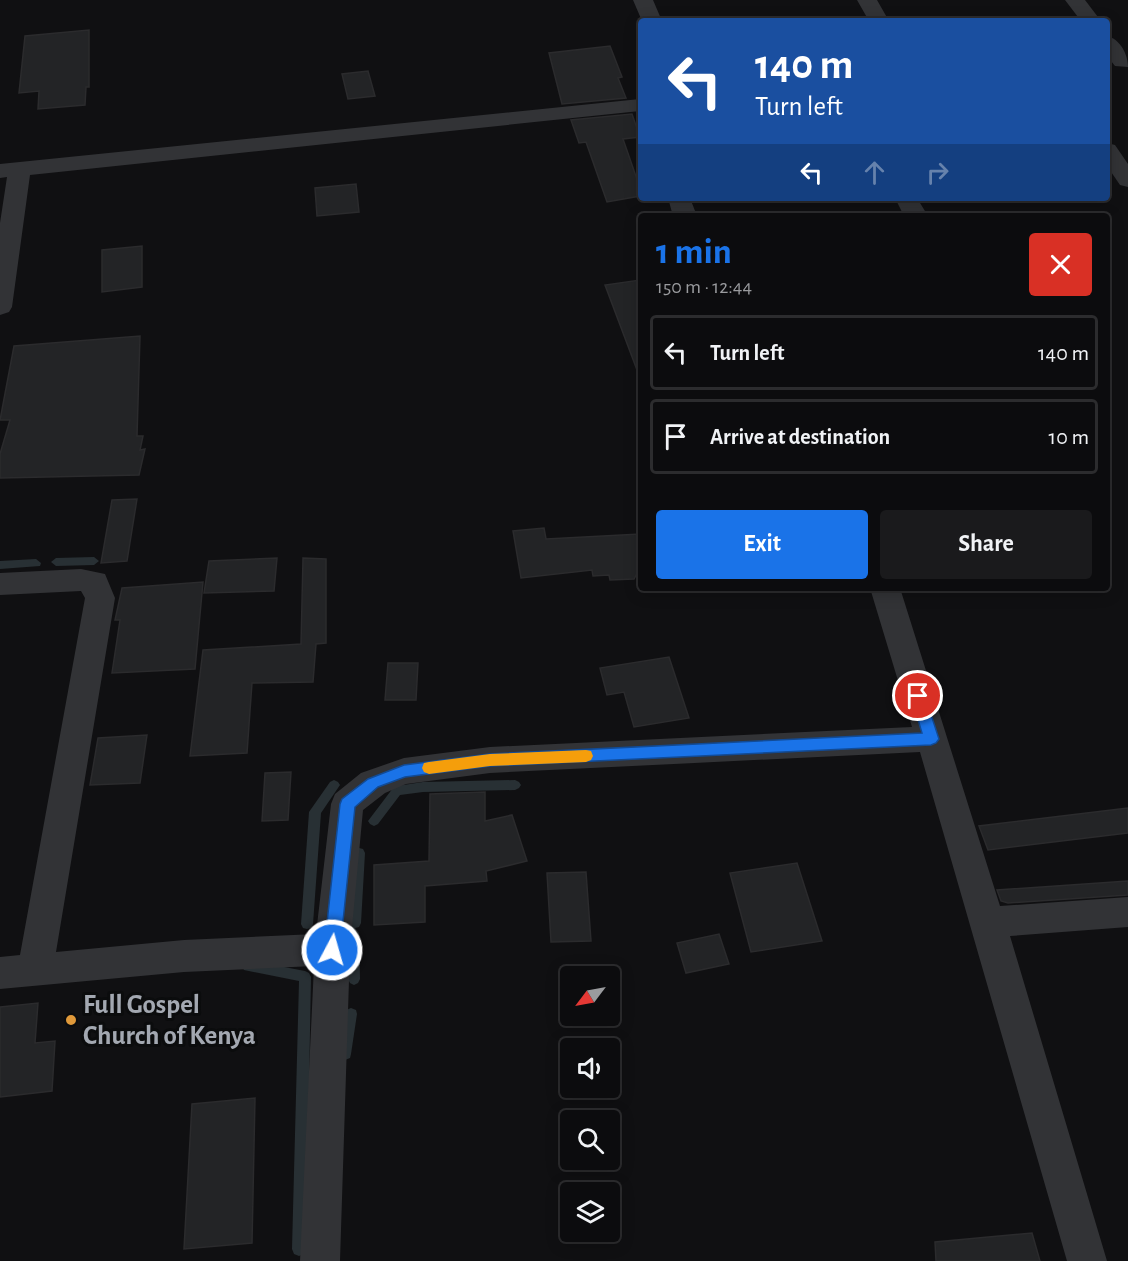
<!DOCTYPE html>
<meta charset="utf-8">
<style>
body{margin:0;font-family:"Alegreya Sans",sans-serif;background:#1a1a1c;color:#f1f3f6;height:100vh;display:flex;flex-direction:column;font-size:22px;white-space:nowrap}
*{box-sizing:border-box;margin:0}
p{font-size:20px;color:#9a9b9e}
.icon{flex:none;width:33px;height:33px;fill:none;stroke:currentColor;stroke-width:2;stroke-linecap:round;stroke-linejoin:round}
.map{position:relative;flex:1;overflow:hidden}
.details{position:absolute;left:638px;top:213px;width:472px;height:378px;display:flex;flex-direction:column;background:#0c0c0e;border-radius:6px;box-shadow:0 3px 15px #0003,0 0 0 2px #2c2c2e}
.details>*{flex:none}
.hud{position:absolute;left:638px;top:18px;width:472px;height:183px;border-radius:6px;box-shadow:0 3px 15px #0003,0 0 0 2px #2c2c2e;background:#1a4fa0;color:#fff;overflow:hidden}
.needle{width:39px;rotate:238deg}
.fabs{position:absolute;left:560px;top:966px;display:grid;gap:12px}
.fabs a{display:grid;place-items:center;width:60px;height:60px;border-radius:6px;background:#0c0c0e;box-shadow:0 3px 15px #0003,0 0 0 2px #2c2c2e;font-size:30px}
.pin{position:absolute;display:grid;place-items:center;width:51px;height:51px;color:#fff;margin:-26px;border:3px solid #fff;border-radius:50%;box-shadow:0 2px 6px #0007}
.me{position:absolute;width:66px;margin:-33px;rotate:6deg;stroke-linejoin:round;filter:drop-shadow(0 0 4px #0008)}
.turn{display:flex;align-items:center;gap:21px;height:126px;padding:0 18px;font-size:27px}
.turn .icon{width:78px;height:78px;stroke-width:2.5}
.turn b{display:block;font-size:42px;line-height:51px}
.lanes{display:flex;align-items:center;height:57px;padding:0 18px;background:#0003;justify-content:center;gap:30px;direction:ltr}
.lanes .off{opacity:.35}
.round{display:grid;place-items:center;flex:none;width:63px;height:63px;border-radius:6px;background:#1a1a1c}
.overview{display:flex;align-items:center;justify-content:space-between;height:102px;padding:0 18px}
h1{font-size:36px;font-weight:700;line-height:45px;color:#1a73e8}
.action{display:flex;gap:12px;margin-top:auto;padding:12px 18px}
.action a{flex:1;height:69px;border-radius:6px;background:#1a73e8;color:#fff;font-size:24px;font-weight:700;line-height:69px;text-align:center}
.action a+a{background:#1a1a1c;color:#f1f3f6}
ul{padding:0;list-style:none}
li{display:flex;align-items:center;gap:18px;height:75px;margin:0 12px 9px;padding:0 6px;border:3px solid #2c2c2e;border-radius:6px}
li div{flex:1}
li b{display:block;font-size:22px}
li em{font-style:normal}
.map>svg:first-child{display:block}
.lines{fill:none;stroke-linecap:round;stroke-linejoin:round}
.stream{fill:#283034;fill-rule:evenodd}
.building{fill:#232426;stroke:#2b2b2d;stroke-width:1.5}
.street{fill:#323336;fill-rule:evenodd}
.route{fill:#1a73e8;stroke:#114b97;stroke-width:1.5}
.slow{fill:#f59e0b}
.poi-dot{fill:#e0993a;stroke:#0b0c0d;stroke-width:2}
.labels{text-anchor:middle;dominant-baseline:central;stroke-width:6;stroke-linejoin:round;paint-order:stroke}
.near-poi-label{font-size:27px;font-weight:bold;fill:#a3a8b1;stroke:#0b0c0d;text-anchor:start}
</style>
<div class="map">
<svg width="1128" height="1261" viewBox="0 0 1128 1261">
<rect width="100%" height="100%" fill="#101012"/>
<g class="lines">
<path class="stream" d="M94,557L99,561L94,565L56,566L51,562L56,558Z
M36,559L41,563L40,566L0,569V561Z
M334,780L338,782L340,785L321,813L313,924L311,928L307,929L303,928L301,924L309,812L330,782Z
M515,780L519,782L521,785L519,788L515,790L423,792L400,795L378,824L374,826L370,824L368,821L393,788L397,786L423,782Z
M359,848L363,849L365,853L361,923L359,927L355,928L359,933L360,979L358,983L354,985L350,983L348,979L347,933L349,929L353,928L349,923L353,853L355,849Z
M248,960L305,971L309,973L311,977L306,1249L304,1254L299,1256L294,1254L292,1249L299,981L244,970L242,966L244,962Z
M351,1008L356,1010L357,1014L351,1054L350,1058L345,1060L340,1058L339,1054L345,1014L346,1010Z"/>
</g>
<path class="building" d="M89,30V87H86L85,105L38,109L39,91L19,93L25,36Z
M610,46L622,77L618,78L626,98L562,104L549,53Z
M368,71L375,96L348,99L342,74Z
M632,114L640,137L623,139L640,188V196L607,202L586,142L579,143L571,120Z
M356,184L359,212L317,216L315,188Z
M142,246V287L102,292V250Z
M640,280V370H637L605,285Z
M140,336L137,436H143L140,450L145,449L139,475L0,478V454L10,420H0L14,346Z
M137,499L127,561L101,563L112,500Z
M544,528L546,539L640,534V568L634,579L610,580L609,575L593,576L592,570L521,578L513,531Z
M277,558L274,591L204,593L209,561Z
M303,558L326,559V643L316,644L313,682L252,683L247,753L190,756L203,650L301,644Z
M203,582L195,669L112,673L120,620H115L122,588Z
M669,657L689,718L634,727L624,692L607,695L600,668Z
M388,663H418L416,700H385Z
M147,735L140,783L90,785L98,738Z
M291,772L288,820L262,821L265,773Z
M485,792V821L512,815L527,861L486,871L487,881L425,886V922L374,925V865L429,861L430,794Z
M1128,808V833L988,850L979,826Z
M797,863L822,941L751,952L730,873Z
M586,872L591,941L551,942L547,873Z
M1128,881V895L1008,903L1001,901L997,890Z
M719,934L729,964L686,973L677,943Z
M38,1003L35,1043L55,1041L52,1091L0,1097V1007Z
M255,1098L252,1243L184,1249L192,1104Z
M1032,1233L1040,1261H936L935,1242Z"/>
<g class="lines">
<path class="street" d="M633,0H653L662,21H642Z
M857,0H877L889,21H869Z
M1065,0H1085L1101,21H1081Z
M1107,36C1120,39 1128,54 1128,67L1115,66L1107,56Z
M640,99V111L30,175L12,307L9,312L0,315V223L7,177L0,178V164Z
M1107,143L1115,145L1128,164V187L1120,185L1107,166Z
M668,198H690L697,216H673Z
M895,198H917L928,216H904Z
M81,569L105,574L115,598L56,952L184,940L316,934L331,804L335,794L361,773L404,758L490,747L912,727L870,588H900L1000,906L1128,897V927L1010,936L1107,1261H1067L920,752L490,773L406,784L385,793L363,810L350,949L340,1261H300L314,966L184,972L0,989V957L20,955L85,598L81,591L0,595V573Z"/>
</g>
<path class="route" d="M918,690L923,692L925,696L939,739L936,743L931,745L490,766L405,777L378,787L355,807L340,950L337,955L332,957L326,955L324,950L340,804L342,799L368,779L404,765L490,754L922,733L911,696L913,692Z"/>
<path class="slow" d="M586,750L591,751L593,756L591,760L586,762L490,766L429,774L424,772L422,768L424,763L429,762L490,754Z"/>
<circle class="poi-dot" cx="71" cy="1020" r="6"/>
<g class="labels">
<g class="near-poi-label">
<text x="83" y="1004">Full Gospel<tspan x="83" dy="31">Church of Kenya</tspan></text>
</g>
</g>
</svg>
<div class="fabs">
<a><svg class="needle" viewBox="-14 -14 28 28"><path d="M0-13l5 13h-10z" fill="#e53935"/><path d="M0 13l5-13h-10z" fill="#9a9b9e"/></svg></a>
<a><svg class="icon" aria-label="sound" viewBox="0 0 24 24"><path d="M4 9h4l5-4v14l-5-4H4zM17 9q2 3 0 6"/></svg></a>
<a><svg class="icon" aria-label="search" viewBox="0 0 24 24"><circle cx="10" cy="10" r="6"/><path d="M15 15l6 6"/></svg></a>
<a><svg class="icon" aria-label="layers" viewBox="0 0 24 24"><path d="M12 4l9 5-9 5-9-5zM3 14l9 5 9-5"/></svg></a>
</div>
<div class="pin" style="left:918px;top:696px;background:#d93025"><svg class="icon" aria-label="arrive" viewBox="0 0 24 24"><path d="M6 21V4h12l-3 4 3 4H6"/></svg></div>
<svg class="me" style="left:332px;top:950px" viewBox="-20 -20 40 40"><circle r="17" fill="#1a73e8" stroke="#fff" stroke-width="3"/><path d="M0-11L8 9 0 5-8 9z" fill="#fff"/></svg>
<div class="hud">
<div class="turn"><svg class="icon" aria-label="left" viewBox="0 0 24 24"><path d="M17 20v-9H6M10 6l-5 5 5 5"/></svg><div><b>140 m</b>Turn left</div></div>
<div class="lanes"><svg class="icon" aria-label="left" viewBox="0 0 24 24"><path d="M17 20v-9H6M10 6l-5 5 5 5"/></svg><svg class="icon off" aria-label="ahead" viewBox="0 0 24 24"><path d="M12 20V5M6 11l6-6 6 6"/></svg><svg class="icon off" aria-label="right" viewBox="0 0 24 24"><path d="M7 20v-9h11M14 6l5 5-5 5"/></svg></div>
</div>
<section class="details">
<div class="overview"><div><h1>1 min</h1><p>150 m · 12:44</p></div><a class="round" style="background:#d93025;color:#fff"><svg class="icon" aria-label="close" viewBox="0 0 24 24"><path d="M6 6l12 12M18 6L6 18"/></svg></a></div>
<ul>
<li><svg class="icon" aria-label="left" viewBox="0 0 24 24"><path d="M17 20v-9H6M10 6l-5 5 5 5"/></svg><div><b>Turn left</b></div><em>140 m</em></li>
<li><svg class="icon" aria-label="arrive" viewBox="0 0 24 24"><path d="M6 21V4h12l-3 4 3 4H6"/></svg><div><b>Arrive at destination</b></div><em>10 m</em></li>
</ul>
<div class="action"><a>Exit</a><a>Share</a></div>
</section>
</div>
